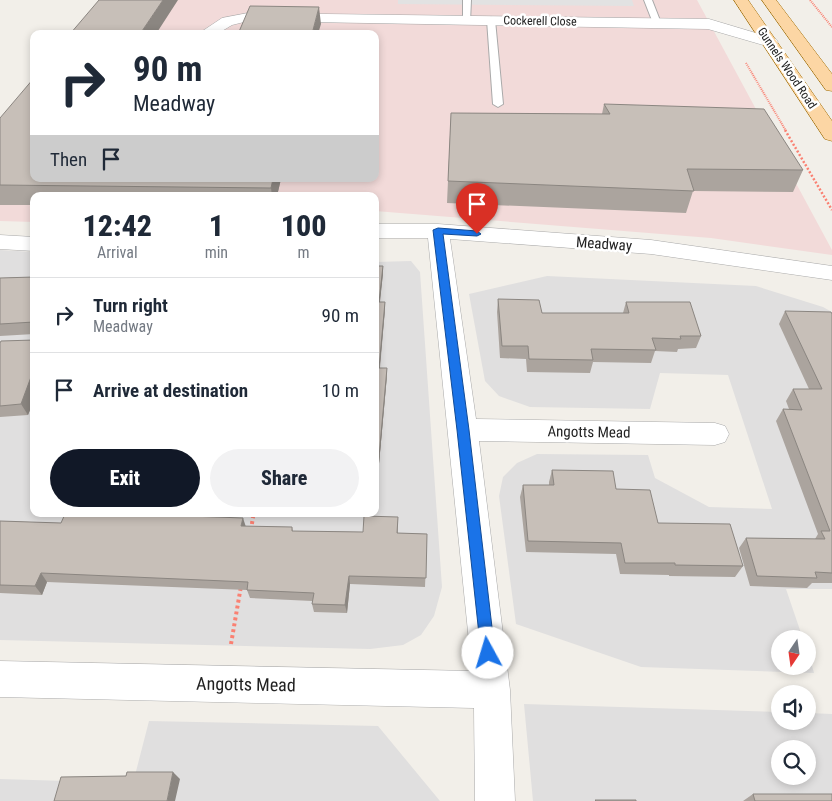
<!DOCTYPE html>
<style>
body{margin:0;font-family:"Roboto Condensed",sans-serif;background:#f2f2f3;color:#1f2937;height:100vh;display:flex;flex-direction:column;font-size:19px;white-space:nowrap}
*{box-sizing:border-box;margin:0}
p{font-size:16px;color:#747a83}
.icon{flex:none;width:28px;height:28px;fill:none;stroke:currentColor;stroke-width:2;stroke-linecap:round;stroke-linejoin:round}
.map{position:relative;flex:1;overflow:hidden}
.details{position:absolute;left:30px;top:192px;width:349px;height:325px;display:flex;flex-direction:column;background:#fff;border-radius:10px;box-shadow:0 2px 8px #0003}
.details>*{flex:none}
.hud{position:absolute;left:30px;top:30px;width:349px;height:152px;border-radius:10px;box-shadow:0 2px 8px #0003;background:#fff;color:#1f2937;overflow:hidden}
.needle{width:32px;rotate:193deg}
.buttons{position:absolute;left:771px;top:630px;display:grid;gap:10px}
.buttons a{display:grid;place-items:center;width:45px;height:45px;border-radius:50%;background:#fff;box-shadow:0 2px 8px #0003;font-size:25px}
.pin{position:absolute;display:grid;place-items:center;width:42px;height:42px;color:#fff;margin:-51px -21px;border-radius:50% 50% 50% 0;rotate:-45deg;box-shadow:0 0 5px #0007}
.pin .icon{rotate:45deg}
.me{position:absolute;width:55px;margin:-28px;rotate:354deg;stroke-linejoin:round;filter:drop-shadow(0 0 4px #0008)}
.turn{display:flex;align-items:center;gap:18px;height:105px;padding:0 20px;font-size:22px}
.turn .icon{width:65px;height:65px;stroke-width:2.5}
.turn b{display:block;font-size:35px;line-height:42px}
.then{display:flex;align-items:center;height:48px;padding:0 20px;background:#0003;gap:10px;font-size:19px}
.eta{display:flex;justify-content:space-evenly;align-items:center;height:85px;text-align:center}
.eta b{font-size:30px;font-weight:800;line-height:35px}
.primary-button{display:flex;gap:10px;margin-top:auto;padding:10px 20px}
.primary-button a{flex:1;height:58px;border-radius:30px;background:#111827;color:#fff;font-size:20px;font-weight:800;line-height:58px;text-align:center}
.primary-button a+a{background:#f2f2f3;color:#1f2937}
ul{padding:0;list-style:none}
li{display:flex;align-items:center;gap:15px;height:75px;padding:0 20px;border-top:1px solid #e0e1e3}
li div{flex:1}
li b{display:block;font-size:19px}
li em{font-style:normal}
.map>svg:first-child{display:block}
.residential{fill:#e0dfdf;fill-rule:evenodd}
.commercial{fill:#f2dad9}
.parking{fill:#e2e2e2}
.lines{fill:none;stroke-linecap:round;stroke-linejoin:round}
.lane-casing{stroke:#a9a9a9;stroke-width:2}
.street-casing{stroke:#a9a9a9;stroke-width:1}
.primary-casing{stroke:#a06b00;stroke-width:1}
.path-far3{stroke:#fa8072;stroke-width:2;stroke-dasharray:1 1;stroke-linecap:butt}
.path-far2{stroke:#fa8072;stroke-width:2.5;stroke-dasharray:2 2;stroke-linecap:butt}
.path-far1{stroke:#fa8072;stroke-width:3;stroke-dasharray:2.5 2.5;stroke-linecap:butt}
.path{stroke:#fa8072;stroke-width:4;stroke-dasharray:3 3;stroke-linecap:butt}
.lane{fill:#fff;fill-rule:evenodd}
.street{fill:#fff;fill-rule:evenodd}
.primary{fill:#fcd6a4;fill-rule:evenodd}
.wall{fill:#aba49e}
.shaded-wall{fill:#8b8681}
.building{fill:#c7bfb8;stroke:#8b8681}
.route{fill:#1a73e8;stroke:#114b97}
.labels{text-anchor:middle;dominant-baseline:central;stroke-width:5;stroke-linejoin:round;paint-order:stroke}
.far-street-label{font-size:12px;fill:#222;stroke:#fff}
.street-label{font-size:15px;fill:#222;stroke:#fff}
.near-street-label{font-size:18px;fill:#222;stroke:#fff}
</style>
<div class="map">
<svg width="832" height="801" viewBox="0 0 832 801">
<rect width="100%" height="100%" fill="#f2efe9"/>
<path class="residential" d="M0,250L34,252V514H375V262L411,261L420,272L442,587L434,616L421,635L403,645L370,649L0,640Z
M547,276L756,286L823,307L832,312V589H786L803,639H780V666H808V652L814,673L641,667L516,624L499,496L503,477L517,463L537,454L648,455L655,478L709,507L772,509L728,375L660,373L650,409L530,407L499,396L485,381L469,294Z
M524,704L780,712V721H808V713L832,714V801H533ZM780,749H808V776H780Z
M149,721L378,726L440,801H0V779L133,783Z"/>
<path class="commercial" d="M117,0H697L832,250V255L711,238L375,211V196H34V222L0,221V148L34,179H375V34H90Z"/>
<path class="parking" d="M398,0H632L634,6L398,4Z"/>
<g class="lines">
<defs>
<path id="lane" d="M463,0H471L470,22L467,23L463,20Z
M644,0H652L661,23L660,25H654L653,23Z
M491,17L495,20L503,104L498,107L493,104L487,20Z"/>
<path id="street" d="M248,13L709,19L776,39L778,42L776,45L770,47L708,29L248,21L232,25L217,34H198L222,18Z
M375,224H438L651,240L832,266V280L651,254L450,239L476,419L715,423L725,426L729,434L725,442L715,445L479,441L510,690L515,801H475L474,708L0,697V661L472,671L428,238H375Z
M0,235L34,237V251L0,249Z"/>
<path id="primary" d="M734,0H748L832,121V141L825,139Z
M762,0H776L832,74V91L826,90Z"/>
</defs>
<use href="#lane" class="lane-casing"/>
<use href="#street" class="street-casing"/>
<use href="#primary" class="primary-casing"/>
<path class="path-far3" d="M810,0L832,27
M746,63L786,131"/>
<path class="path-far2" d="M785,130L832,210"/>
<path class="path-far1" d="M253,518L254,514"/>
<path class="path" d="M251,530L253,517
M231,644L241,586"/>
<use href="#lane" class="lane"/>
<use href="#street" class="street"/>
<use href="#primary" class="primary"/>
</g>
<path class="wall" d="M604,104L803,170L793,192L693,191L686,213L447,203L451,113L602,114Z
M0,118L34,179H281L277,196H34V205H0Z
M375,266H383V273L380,302H385V309L380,368H387V375L378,475H375Z
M34,277V334L0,336V278Z
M498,299L542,313H623L626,302L701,336L696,348L678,349L677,352L655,351L651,363L593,362L590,373L527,372L526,359L500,358L497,312Z
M785,311L832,314V583H812L807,588L750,586L739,548L746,538L815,539L818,534L776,421L783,409H789L786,401L793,389H809L779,324Z
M34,340V400L28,415L0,417V343Z
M552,470L616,489L658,523L743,566L735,577L669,576V575L620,574L616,554L526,552L520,497L523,485H549V482Z
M398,517V533L427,534L425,587L350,584L347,613L314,612L312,604V601L250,598L247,590L47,582L42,595L0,593V521L61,523L292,527L293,531L363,532Z
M753,794L832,801H743Z"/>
<path class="shaded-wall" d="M163,0H178L156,34H140Z
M319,7L321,24L318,34H312Z
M273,179H281L277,196H272L271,188Z
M383,266V273L379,309V302Z
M385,302V309L379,375V368Z
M387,368V375L378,475V468Z
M31,377L34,381V400L28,415L21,404Z
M243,518L246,527L241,526Z
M41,573L47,582L42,595L35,586Z
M349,576L350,584L347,613L345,605Z
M173,772L180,779L175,801H167Z"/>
<path class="building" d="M99,0H163L140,34H70Z
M250,6L319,7L312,34H238Z
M34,78V179H273L271,188L0,185V118Z
M604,104L764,109L803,170L687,169L694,191L448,181L451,113L610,114Z
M375,266H383L379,302H385L379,368H387L378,468H375Z
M34,277V322L0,324V278Z
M498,299L539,300L542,313H629L626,302H690L701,336H680L681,339L652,338L656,350L591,349L593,360L529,359L528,346H502Z
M785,311L831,312L832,314V573L815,572L817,578L757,576L746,538L825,539L821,531H830L783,409L802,410L793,389H822Z
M34,340V377H31L21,404L0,406V343L1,341Z
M552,470L613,471L616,489L650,490L658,523L730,524L743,566L675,565V563H625L621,543L528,541L523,485H554Z
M65,514H136L243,518L241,526L292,527V531L363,532L364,516L398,517L397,533L427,534L426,578L349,576L345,605L312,604L314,593L247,590L248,582L41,573L35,586L0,585V521L61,523Z
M127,772H173L167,801H54L61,777L126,776Z
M753,794H832V801H755Z
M595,800H636V801H596Z"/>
<path class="route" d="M438,228L477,231L481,234L477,236L443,234L469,430L495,653L493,658L488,660L483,658L481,653L457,430L433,230Z"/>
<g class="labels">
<g class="far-street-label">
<text transform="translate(540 21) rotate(1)">Cockerell Close</text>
<text transform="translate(787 68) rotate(56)">Gunnels Wood Road</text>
</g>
<g class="street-label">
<text transform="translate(604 244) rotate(4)">Meadway</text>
<text transform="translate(589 432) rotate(1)">Angotts Mead</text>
</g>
<g class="near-street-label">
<text transform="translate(246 684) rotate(1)">Angotts Mead</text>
</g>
</g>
</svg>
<div class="buttons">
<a><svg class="needle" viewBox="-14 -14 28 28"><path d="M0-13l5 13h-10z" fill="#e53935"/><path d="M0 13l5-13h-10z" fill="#747a83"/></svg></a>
<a><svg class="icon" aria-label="sound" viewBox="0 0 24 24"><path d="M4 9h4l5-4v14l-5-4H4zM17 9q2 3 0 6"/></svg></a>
<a><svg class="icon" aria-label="search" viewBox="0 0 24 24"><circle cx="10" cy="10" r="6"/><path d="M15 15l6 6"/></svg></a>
</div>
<div class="pin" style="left:477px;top:234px;background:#d93025"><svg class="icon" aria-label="arrive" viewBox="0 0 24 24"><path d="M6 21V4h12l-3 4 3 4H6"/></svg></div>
<svg class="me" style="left:488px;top:653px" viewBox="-20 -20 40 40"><circle r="19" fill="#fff"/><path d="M0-13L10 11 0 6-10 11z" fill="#1a73e8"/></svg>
<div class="hud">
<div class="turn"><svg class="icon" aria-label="right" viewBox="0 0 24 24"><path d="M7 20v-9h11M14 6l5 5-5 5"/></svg><div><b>90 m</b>Meadway</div></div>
<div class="then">Then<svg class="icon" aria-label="arrive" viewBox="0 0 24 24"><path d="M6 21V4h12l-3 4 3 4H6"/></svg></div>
</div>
<section class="details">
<div class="eta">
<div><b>12:42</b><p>Arrival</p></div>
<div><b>1</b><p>min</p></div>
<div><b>100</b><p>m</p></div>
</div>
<ul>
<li><svg class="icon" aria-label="right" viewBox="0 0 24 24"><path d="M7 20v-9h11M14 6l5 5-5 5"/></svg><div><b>Turn right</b><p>Meadway</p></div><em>90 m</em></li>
<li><svg class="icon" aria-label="arrive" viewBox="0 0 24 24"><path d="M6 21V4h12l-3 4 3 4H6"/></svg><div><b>Arrive at destination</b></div><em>10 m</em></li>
</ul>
<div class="primary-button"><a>Exit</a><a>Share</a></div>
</section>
</div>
